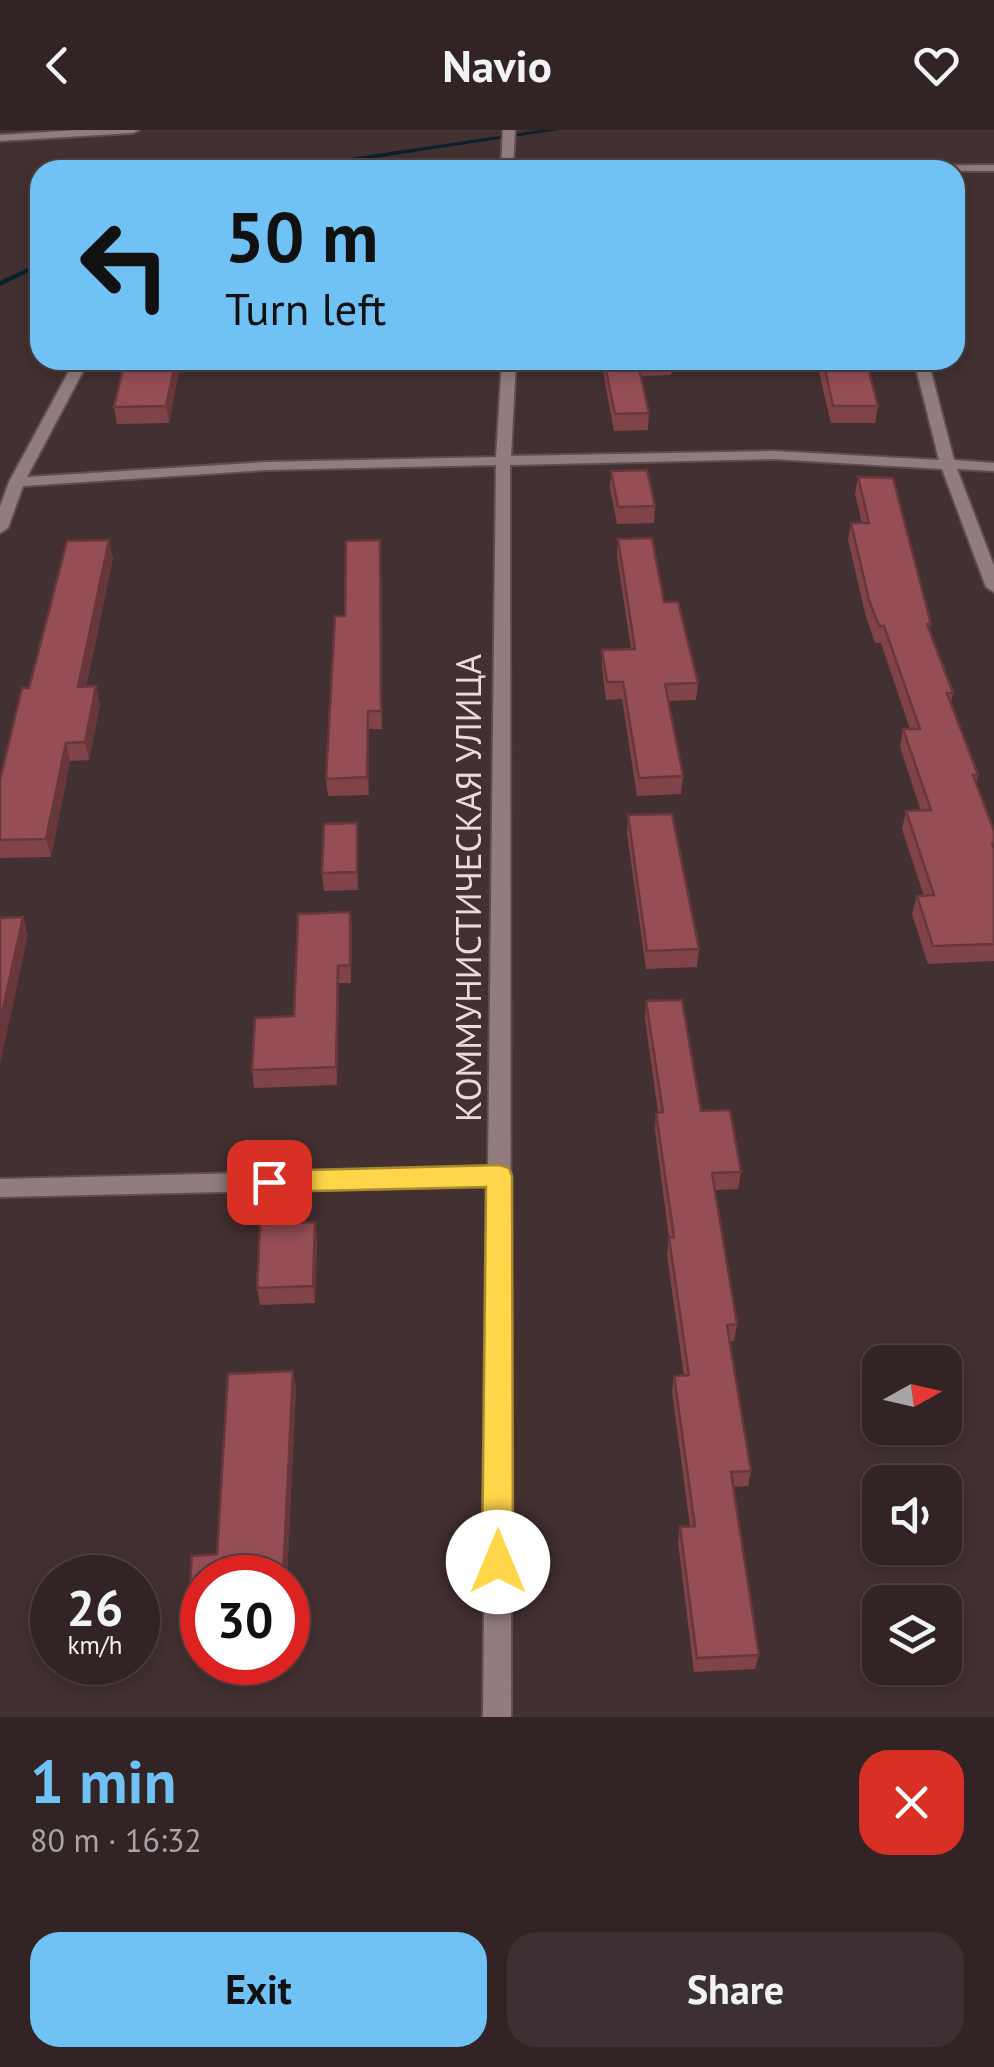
<!DOCTYPE html>
<meta charset="utf-8">
<style>
body{margin:0;font-family:"PT Sans",sans-serif;background:#3d3032;color:#f1f3f6;height:100vh;display:flex;flex-direction:column;font-size:38px;white-space:nowrap}
*{box-sizing:border-box;margin:0}
p{font-size:32px;color:#a8a4a7}
.icon{flex:none;width:55px;height:55px;fill:none;stroke:currentColor;stroke-width:2;stroke-linecap:round;stroke-linejoin:round}
.map{position:relative;height:1587px;overflow:hidden}
.side{display:flex;flex-direction:column;background:#322425;flex:1}
.side>*{flex:none}
.hud{position:absolute;left:30px;top:30px;width:935px;height:210px;border-radius:30px;box-shadow:0 5px 15px #0003,0 0 0 2px #4d4142;background:#70c1f4;color:#111;overflow:hidden}
.needle{width:65px;rotate:82deg}
.buttons{position:absolute;left:862px;top:1215px;display:grid;gap:20px}
.buttons a{display:grid;place-items:center;width:100px;height:100px;border-radius:20px;background:#322425;box-shadow:0 5px 15px #0003,0 0 0 2px #4d4142;font-size:50px}
.speed{position:absolute;left:30px;top:1425px;display:flex;gap:20px;font-size:50px;font-weight:700;text-align:center}
.speed>*{display:grid;place-content:center;width:130px;height:130px;border-radius:50%;background:#322425;box-shadow:0 5px 15px #0003,0 0 0 2px #4d4142;line-height:1}
.speed small{font-size:25px;font-weight:400}
.speed .limit{border:15px solid #d22;background:#fff;color:#111}
.pin{position:absolute;display:grid;place-items:center;width:85px;height:85px;color:#fff;margin:-42px;border-radius:20px;box-shadow:0 5px 15px #0006}
.me{position:absolute;width:110px;margin:-55px;rotate:0deg;stroke-linejoin:round;filter:drop-shadow(0 0 8px #0008)}
.turn{display:flex;align-items:center;gap:35px;height:210px;padding:0 30px;font-size:45px}
.turn .icon{width:130px;height:130px;stroke-width:2.5}
.turn b{display:block;font-size:70px;line-height:85px}
.round{display:grid;place-items:center;flex:none;width:105px;height:105px;border-radius:30px;background:#3d3032}
.headline{display:flex;align-items:center;justify-content:space-between;height:170px;padding:0 30px}
h1{font-size:60px;font-weight:700;line-height:75px;color:#70c1f4}
.action{display:flex;gap:20px;margin-top:auto;padding:20px 30px}
.action a{flex:1;height:115px;border-radius:30px;background:#70c1f4;color:#111;font-size:40px;font-weight:700;line-height:115px;text-align:center}
.action a+a{background:#3d3032;color:#f1f3f6}
header{display:flex;justify-content:space-between;align-items:center;height:130px;padding:0 30px;background:#322425;font-size:45px;font-weight:700}
.map>svg:first-child{display:block}
.lines{fill:none;stroke-linecap:round;stroke-linejoin:round}
.stream{fill:#0a202d;fill-rule:evenodd}
.street-casing{stroke:#5f4e50;stroke-width:4}
.street{fill:#937c7d;fill-rule:evenodd}
.wall{fill:#80434a}
.shaded-wall{fill:#68373c}
.building{fill:#954e56;stroke:#68373c;stroke-width:2.5}
.route{fill:#ffd54a;stroke:#a68a30;stroke-width:2.5}
.labels{text-anchor:middle;dominant-baseline:central;stroke-width:10;stroke-linejoin:round;paint-order:stroke}
.street-label{font-size:35px;fill:#eadcdd;stroke:#433031}
</style>
<header><svg class="icon" aria-label="back" viewBox="0 0 24 24"><path d="M15 5l-7 7 7 7"/></svg>Navio<svg class="icon" aria-label="heart" viewBox="0 0 24 24"><path d="M12 20l-8-8c-3-5 5-10 8-4 3-6 11-1 8 4z"/></svg></header>
<div class="map">
<svg width="994" height="1587" viewBox="0 0 994 1587">
<rect width="100%" height="100%" fill="#433031"/>
<g class="lines">
<path class="stream" d="M541,0H558L297,40H278L282,38Z
M40,132V137L0,156V151Z"/>
<defs>
<path id="street" d="M77,0H139L133,3L0,11V5Z
M503,0H515L513,40H501Z
M994,35V41L768,40L774,37Z
M75,230H89L27,347L266,332L496,327L502,230H516L511,326L773,321L939,330L914,230H928L954,330L994,333V341L957,339L994,436V462L986,457L942,339L773,329L510,335L511,1587H483L488,1056L0,1067V1049L488,1037L496,335L266,340L23,356L8,398L0,403V377L9,352Z"/>
</defs>
<use href="#street" class="street-casing"/>
<use href="#street" class="street"/>
</g>
<path class="wall" d="M125,230H181L169,293L117,294L114,277Z
M601,230H672L671,245L641,246L649,283L648,300L614,301Z
M816,230H866L878,276L875,293H831Z
M611,341L655,376L654,393L617,394L610,358Z
M858,347L931,494L929,499L953,563L951,573L978,645L976,653L994,701V831L928,834L912,784L917,766H924L902,699L906,681H921L900,617L903,599H910L881,513H875L866,487L848,410L851,393H862L855,364Z
M618,409L664,472L698,553L696,570L668,571L683,646L681,664L637,666L622,569L606,570L602,537V520L631,519L617,426Z
M113,428L86,557L100,574L89,630L70,631L51,727L0,728V650L29,558Z
M381,428L382,599H369V665L328,666L326,649L345,486Z
M628,685L699,819L697,837L646,839L627,703Z
M358,711V760L324,761L322,743Z
M350,782L352,799L351,853H339L337,955L254,958L252,940L294,886Z
M646,871L701,981L741,1042L738,1059L715,1060L737,1194L734,1211H730L751,1341L748,1356L733,1357L759,1525L755,1539L694,1542L678,1412L680,1397L690,1396L672,1262L674,1246H684L667,1125L669,1108L655,1000L656,983L658,982L645,889Z
M315,1092L317,1109L315,1173L260,1175L257,1158Z
M293,1241L296,1258L287,1448H202V1511H191L187,1497L192,1426L217,1424L228,1244Z"/>
<path class="shaded-wall" d="M176,230H181L169,293L166,276Z
M109,410L113,428L82,574L78,557Z
M380,410L381,428L382,599L381,581Z
M96,556L100,574L89,630L85,612Z
M368,581L369,599V665L367,647Z
M66,613L70,631L51,727L46,709Z
M357,693L358,711V760L357,742Z
M350,782L352,799L351,853L350,835Z
M23,787L28,805L0,935V892Z
M338,836L339,853L337,955L336,937Z
M315,1092L317,1109L315,1173L313,1156Z
M293,1241L296,1258L287,1448H283Z"/>
<path class="building" d="M125,230H176L166,276L114,277Z
M604,230H637L649,283L615,284Z
M823,230H866L878,276H833Z
M647,340L655,376L618,377L611,341Z
M858,347L893,348L931,494H927L953,563H947L978,645H973L994,701V713L992,714L994,719V814L933,816L917,766L934,765L906,681L931,680L903,599H920L884,496H879L869,470L851,393H869Z
M652,408L664,472H678L698,553L665,554L683,646L639,648L623,552H607L602,520L635,519L618,409Z
M109,410L78,557L96,556L85,612L66,613L46,709L0,710V650L22,558H29L67,411Z
M380,410L381,581H368L367,647L326,649L335,486H345L346,411Z
M672,684L699,819L647,821L628,685Z
M357,693V742L322,743L324,694Z
M350,782V835L338,836L336,937L252,940L255,888L294,886L298,784Z
M23,787L0,892V788Z
M682,870L701,981L730,980L741,1042L712,1043L737,1194L727,1195L751,1341L731,1342L759,1525L697,1528L680,1397L695,1396L674,1246L689,1245L669,1108L674,1107L656,983L663,982L646,871Z
M315,1092L313,1156L257,1158L260,1094Z
M293,1241L283,1448H202V1496L187,1497L192,1426L217,1424L228,1244Z"/>
<path class="route" d="M500,1035L509,1038L512,1046L513,1432L508,1443L498,1448L487,1443L482,1432L486,1057L269,1062L260,1059L256,1052L260,1044L269,1041Z"/>
<g class="labels">
<g class="street-label">
<text transform="translate(468 758) rotate(-90)">КОММУНИСТИЧЕСКАЯ УЛИЦА</text>
</g>
</g>
</svg>
<div class="buttons">
<a><svg class="needle" viewBox="-14 -14 28 28"><path d="M0-13l5 13h-10z" fill="#e53935"/><path d="M0 13l5-13h-10z" fill="#a8a4a7"/></svg></a>
<a><svg class="icon" aria-label="sound" viewBox="0 0 24 24"><path d="M4 9h4l5-4v14l-5-4H4zM17 9q2 3 0 6"/></svg></a>
<a><svg class="icon" aria-label="layers" viewBox="0 0 24 24"><path d="M12 4l9 5-9 5-9-5zM3 14l9 5 9-5"/></svg></a>
</div>
<div class="speed"><div>26<small>km/h</small></div><div class="limit">30</div></div>
<div class="pin" style="left:269px;top:1052px;background:#d93025"><svg class="icon" aria-label="arrive" viewBox="0 0 24 24"><path d="M6 21V4h12l-3 4 3 4H6"/></svg></div>
<svg class="me" style="left:498px;top:1432px" viewBox="-20 -20 40 40"><circle r="19" fill="#fff"/><path d="M0-13L10 11 0 6-10 11z" fill="#ffd54a"/></svg>
<div class="hud">
<div class="turn"><svg class="icon" aria-label="left" viewBox="0 0 24 24"><path d="M17 20v-9H6M10 6l-5 5 5 5"/></svg><div><b>50 m</b>Turn left</div></div>
</div>
</div>
<section class="side">
<div class="headline"><div><h1>1 min</h1><p>80 m · 16:32</p></div><a class="round" style="background:#d93025;color:#fff"><svg class="icon" aria-label="close" viewBox="0 0 24 24"><path d="M6 6l12 12M18 6L6 18"/></svg></a></div>
<div class="action"><a>Exit</a><a>Share</a></div>
</section>
